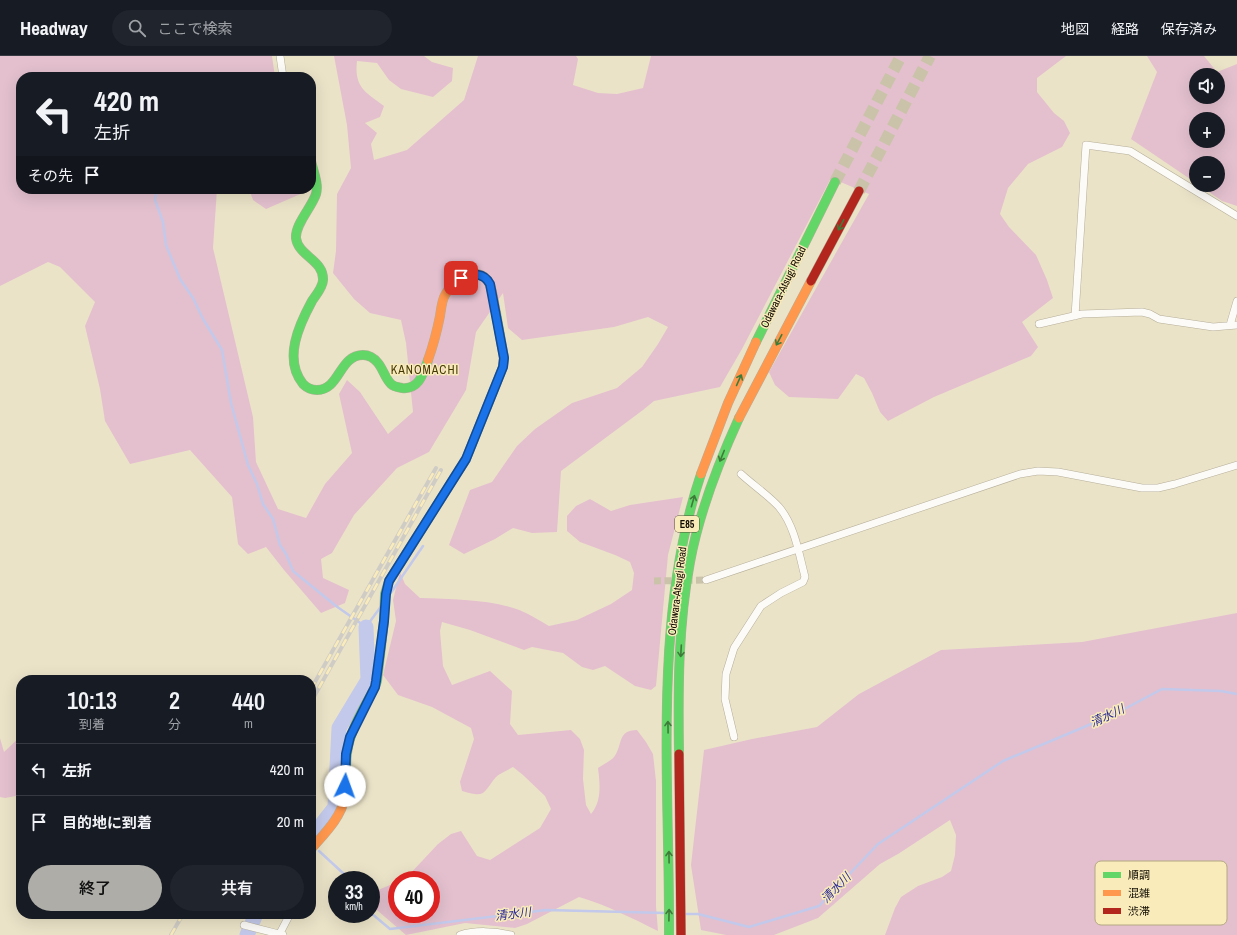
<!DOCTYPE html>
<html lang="ja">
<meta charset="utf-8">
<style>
body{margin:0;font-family:"Archivo Narrow","Noto Sans JP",sans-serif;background:#20242c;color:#f1f3f6;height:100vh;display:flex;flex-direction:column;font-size:15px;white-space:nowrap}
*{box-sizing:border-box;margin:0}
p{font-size:13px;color:#9ea1a6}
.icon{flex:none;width:22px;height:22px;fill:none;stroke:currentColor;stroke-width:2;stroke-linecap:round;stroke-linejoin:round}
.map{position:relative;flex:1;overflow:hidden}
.sheet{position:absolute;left:16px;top:619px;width:300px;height:244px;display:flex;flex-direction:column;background:#171b24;border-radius:16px;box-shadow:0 4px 16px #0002}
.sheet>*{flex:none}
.top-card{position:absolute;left:16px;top:16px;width:300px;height:122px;border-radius:16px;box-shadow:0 4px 16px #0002;background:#171b24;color:#f1f3f6;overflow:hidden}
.buttons{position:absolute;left:1189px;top:12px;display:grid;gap:8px}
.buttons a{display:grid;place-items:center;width:36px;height:36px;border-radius:50%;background:#171b24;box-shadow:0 4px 16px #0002;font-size:20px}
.speed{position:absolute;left:328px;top:815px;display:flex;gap:8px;font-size:20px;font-weight:700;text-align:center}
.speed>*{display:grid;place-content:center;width:52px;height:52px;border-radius:50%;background:#171b24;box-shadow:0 4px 16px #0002;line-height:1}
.speed small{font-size:10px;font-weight:400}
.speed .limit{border:6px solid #d22;background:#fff;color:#111}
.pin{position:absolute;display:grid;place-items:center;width:34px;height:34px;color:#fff;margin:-17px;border-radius:8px;box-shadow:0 2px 6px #0006}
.me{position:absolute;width:44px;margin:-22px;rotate:3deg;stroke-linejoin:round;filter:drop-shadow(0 0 3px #0008)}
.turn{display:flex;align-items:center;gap:14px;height:84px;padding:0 12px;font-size:18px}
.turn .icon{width:52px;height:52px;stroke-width:2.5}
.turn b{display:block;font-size:28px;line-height:34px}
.then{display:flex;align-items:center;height:38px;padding:0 12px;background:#0003;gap:8px;font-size:15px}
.eta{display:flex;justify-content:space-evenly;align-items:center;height:68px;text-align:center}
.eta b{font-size:24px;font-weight:600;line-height:28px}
.primary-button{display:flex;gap:8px;margin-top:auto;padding:8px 12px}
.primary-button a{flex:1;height:46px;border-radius:24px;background:#aeada7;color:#111;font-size:16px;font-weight:600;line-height:46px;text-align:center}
.primary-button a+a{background:#20242c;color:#f1f3f6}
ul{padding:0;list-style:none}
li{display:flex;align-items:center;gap:12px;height:52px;padding:0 12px;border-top:1px solid #363941}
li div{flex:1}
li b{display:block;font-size:15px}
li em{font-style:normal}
header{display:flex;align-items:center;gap:24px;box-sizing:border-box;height:56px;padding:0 20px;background:#171b24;border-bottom:1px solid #363941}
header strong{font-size:19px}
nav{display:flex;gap:22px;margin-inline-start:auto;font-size:14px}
.search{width:280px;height:36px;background:#20242c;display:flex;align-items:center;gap:10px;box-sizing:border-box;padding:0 14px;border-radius:22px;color:#9ea1a6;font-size:15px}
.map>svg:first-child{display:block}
.green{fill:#e4c0ce;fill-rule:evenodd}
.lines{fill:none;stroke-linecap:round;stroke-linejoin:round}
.stream{stroke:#c2c9ea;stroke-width:2.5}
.river{stroke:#c2c9ea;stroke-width:15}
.street-tunnel{stroke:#cac3aa;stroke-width:7;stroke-dasharray:7 3.5;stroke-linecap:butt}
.highway-tunnel{stroke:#cac3aa;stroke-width:12;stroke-dasharray:12 6;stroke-linecap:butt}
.street-casing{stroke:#b5ae99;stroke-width:8}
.fast-casing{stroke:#b5ae99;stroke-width:10}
.slow-casing{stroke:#b5ae99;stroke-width:10}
.jam-casing{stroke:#b5ae99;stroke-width:10}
.street{stroke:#fcfbf7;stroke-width:7}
.fast{stroke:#63d668;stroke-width:9}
.slow{stroke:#ff974d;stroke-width:9}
.jam{stroke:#b3261e;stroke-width:9}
.rail-casing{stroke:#cfccc5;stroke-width:4}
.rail{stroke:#f9ebba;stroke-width:2.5;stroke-dasharray:8;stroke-linecap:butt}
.oneway{stroke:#3e7b39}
.route-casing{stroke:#114b97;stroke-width:10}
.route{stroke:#1a73e8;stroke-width:7}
.labels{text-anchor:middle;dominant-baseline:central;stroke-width:3;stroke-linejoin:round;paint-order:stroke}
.shield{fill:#f9ebba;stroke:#564e38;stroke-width:1}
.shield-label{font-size:10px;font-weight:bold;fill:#100b00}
.street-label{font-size:11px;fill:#100b00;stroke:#f9ebba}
.neighbourhood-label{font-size:12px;letter-spacing:1px;fill:#433706;stroke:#f9ebba}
.water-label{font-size:12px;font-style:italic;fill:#2d2c99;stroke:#f9ebba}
.key{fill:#f9ebba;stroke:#b3a882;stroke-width:1}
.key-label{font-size:11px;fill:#100b00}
</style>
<header>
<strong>Headway</strong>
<div class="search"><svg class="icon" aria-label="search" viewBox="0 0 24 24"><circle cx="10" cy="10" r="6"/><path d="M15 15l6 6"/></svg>ここで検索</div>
<nav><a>地図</a><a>経路</a><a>保存済み</a></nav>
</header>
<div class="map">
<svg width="1237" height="879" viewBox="0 0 1237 879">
<rect width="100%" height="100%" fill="#ebe3c8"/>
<path class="green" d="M0,0H272L275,21H21V133H217L213,192L253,361L256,406L278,453L306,462L325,428L352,397L339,338L347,324L360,336L388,378L413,356L406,287L401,264L370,257L354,243L333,217L336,195L337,138L351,112L347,69L334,0H424L432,6L453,12L452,25L433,41L401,33L389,24L377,7L357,5C354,31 365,36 384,50L380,61L365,67L377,77L371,88L374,104L407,94L464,44L478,0H576L578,3L573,29L598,37L617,38L643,32L651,0H1066L1037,22V36L1054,57L1064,65L1070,77L1062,91L1028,108L1008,132L1000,158L1009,171L1036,199L1047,224L1053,242L1022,266L1038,291L1031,300L934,341L888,365L880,356L872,337L864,322L856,318L838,343L789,341L775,329L769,316L869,138L831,122L742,293L720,331L654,345L643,354L561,415L557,476L532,477L513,472L495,483L464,498L449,489L470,434L492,426L517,390L535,373L572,347L617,332L642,311L658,288L668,271L648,261L614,271L522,284L508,272L503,237L476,276L466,334L429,396L397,412L354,459L332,497L321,503L323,522L349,534L345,547L321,557L284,514L266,491L248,498L238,488L232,441L190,394L130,408L105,365L100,333L85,270L95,246L60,211L48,206L0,230Z
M1147,0H1204L1217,16L1237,8V150L1222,145L1199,129H1218V107H1196V127L1131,83L1157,16ZM1196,19H1218V41H1196ZM1196,63H1218V85H1196Z
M249,133H307L305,136L266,153L253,144Z
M683,441L668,499L656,630L651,634L635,630L605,610L593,614L582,611L563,597L532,591L524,594L470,574L442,566L440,575L443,610L452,629L490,615L512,635L510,668L518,679L571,674L580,683L584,694L583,723L586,749L591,758C602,745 600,728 598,712C602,709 611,705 614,701C623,689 617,674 637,674L646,686L653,698L656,725V850L658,875C632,862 606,849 579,841L527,868L515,872L465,867L406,879L371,849V837L397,826V858H431V824H401L407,821L438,788L451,778L461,775L477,800L490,804L540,772L551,753L545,740L523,719L513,711C508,714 500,717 496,721C482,738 486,742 462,735L460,726L474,683L471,672L432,651L398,639L383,619L396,565L393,544L400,516L405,528L420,542C450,543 480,543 510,551C523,554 537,563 549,570L577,564L611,548L632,534L634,517L630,506L615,499L580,486L567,475V460L576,450L590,443L611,455L630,449Z
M1237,557V879H885L895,852L901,841L918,830L942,821L951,815L955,799L956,779L950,764L898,798L880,808L818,862L774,879H726L701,874L691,809L704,694L752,683L817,671L859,638L941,594L1082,586Z
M21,680V739L5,742L0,741V682L4,696Z"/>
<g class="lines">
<path class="stream" d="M157,133L155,144L163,166L166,189L180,223L193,242L203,263L222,294L231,347L248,409L257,428L263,448L273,463L280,489L286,498L293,515L336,550L366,571L382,549
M388,541L423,490
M319,795L344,818L347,824
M371,857L390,873L546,854L665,857
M686,858H698L749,871L819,850L878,788L1003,705L1115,658L1162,633L1221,635L1237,638"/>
<path class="river" d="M311,779L317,774L335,751L339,672L368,624L366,571
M247,879L256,858"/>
<path class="street-tunnel" d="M654,525L706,524"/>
<path class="highway-tunnel" d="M835,126L901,0
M859,135L930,0"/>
<defs>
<path id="street" d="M280,0L283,21
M1075,260L1086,89L1130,95L1237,160
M1039,268L1082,258L1142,256L1150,258L1159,263L1213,271L1237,269
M1230,269L1237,245
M706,524L1020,418L1038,415L1058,416L1142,432H1158L1175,428L1237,409
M734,681L725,643L726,618L734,592L761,550L781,537L803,526L805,521C799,498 795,470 779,451C768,439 753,429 741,418
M244,869L283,879
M279,879L290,858
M460,879C475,874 495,875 511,879"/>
<path id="fast" d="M311,105C313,115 319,128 316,138C312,151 295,168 296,182C298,200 324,204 323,224C323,231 316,239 312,245C299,269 283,303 303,328C307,332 312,334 317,334C340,334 339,299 363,299C369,299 374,302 378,307C383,313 385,322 391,328C394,331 397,331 402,332C419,334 423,318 428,304
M756,286L835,126
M679,698C678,634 678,569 690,506C699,457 718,408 739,362
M345,741C347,727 345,712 347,697C350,673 364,652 375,631L377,625L384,565L385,538L389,525L466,403L503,311L504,302L496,257
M669,879C670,728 652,563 701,418"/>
<path id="slow" d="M428,304C433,290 437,275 440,260C441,253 442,244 445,239C452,225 479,207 489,227C493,234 494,249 496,257
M739,362L811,225
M701,418L728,347L756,286
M311,793C324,778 341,762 345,741"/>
<path id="jam" d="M811,225L859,135
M679,698L681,879"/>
</defs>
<use href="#street" class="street-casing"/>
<use href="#fast" class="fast-casing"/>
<use href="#slow" class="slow-casing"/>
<use href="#jam" class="jam-casing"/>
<use href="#street" class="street"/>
<use href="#fast" class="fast"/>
<use href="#slow" class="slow"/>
<use href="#jam" class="jam"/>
<defs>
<path id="rail" d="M311,633L436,412
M311,646L441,414
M171,879L183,858"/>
</defs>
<use href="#rail" class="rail-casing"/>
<use href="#rail" class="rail"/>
</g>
<defs><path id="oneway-shaft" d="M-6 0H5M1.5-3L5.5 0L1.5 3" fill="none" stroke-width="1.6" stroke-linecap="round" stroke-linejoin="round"/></defs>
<g class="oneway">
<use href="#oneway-shaft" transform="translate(841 169) rotate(118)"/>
<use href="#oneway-shaft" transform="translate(779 284) rotate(118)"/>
<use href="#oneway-shaft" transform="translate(739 324) rotate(-66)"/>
<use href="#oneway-shaft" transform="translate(722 400) rotate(112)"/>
<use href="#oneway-shaft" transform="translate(693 445) rotate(-74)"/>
<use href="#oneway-shaft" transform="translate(681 595) rotate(93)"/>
<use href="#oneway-shaft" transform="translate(668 671) rotate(-91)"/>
<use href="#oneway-shaft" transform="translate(669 801) rotate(-91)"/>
<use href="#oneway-shaft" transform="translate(669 859) rotate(-89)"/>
</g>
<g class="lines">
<defs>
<path id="route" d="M345,730L346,698L350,681L375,631L376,625L384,565L386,538L389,525L466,403L503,311L504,302L490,228C484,216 472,217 461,222"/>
</defs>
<use href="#route" class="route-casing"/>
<use href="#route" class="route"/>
</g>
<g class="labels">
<rect class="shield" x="675" y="460" width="24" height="16" rx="3"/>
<g class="shield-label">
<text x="687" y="468">E85</text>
</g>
<g class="street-label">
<text transform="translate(783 231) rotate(-64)">Odawara-Atsugi Road</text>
<text transform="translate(677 535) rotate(-83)">Odawara-Atsugi Road</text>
</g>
<g class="neighbourhood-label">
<text x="425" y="314">KANOMACHI</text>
</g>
<g class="water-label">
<text transform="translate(1107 660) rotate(-25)">清水川</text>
<text transform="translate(836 832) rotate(-46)">清水川</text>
<text transform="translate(513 858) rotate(-7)">清水川</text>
</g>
</g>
<rect x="1095" y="805" width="132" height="64" rx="6" class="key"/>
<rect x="1103" y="816" width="18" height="6" fill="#63d668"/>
<rect x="1103" y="834" width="18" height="6" fill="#ff974d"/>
<rect x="1103" y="852" width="18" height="6" fill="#b3261e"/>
<g class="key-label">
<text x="1128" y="823">順調</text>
<text x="1128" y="841">混雑</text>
<text x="1128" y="859">渋滞</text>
</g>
</svg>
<div class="buttons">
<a><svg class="icon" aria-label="sound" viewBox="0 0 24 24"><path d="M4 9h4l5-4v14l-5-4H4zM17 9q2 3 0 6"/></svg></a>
<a>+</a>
<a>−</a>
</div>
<div class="speed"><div>33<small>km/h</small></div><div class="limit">40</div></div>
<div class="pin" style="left:461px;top:222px;background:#d93025"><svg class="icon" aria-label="arrive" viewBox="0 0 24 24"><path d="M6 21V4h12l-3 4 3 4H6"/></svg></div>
<svg class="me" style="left:345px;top:730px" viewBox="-20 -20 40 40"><circle r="19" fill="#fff"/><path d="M0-13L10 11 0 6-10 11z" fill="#1a73e8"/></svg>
<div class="top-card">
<div class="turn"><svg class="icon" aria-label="left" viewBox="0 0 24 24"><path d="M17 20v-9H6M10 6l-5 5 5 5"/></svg><div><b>420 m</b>左折</div></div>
<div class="then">その先<svg class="icon" aria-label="arrive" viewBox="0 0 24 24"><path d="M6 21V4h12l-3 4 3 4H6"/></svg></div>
</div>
<section class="sheet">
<div class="eta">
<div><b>10:13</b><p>到着</p></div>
<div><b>2</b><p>分</p></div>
<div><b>440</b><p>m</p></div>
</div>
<ul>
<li><svg class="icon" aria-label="left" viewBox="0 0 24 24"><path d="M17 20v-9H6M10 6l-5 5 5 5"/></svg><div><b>左折</b></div><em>420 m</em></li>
<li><svg class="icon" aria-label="arrive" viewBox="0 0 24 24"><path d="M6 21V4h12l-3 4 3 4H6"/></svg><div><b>目的地に到着</b></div><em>20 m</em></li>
</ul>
<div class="primary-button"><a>終了</a><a>共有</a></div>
</section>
</div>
